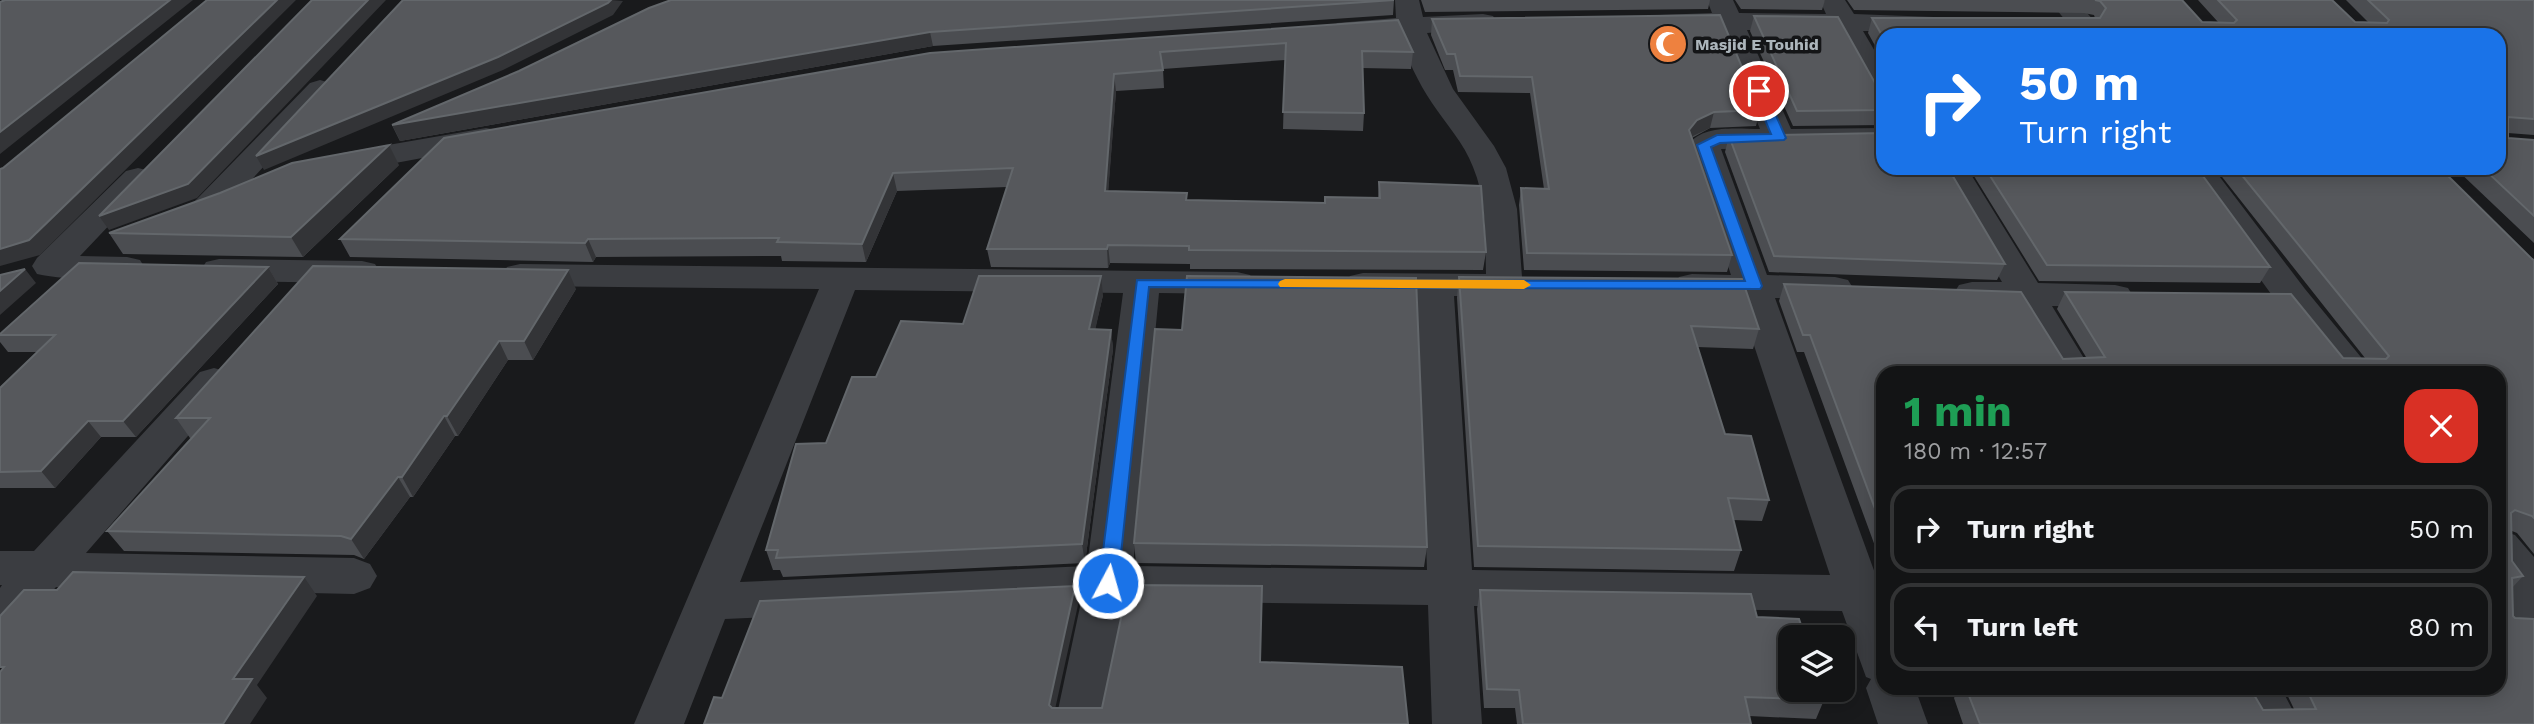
<!DOCTYPE html>
<meta charset="utf-8">
<style>
body{margin:0;font-family:"Work Sans",sans-serif;background:#1c1d1e;color:#f1f3f6;height:100vh;display:flex;flex-direction:column;font-size:26px;white-space:nowrap}
*{box-sizing:border-box;margin:0}
p{font-size:23px;color:#9d9ea0}
.icon{flex:none;width:38px;height:38px;fill:none;stroke:currentColor;stroke-width:2;stroke-linecap:round;stroke-linejoin:round}
.map{position:relative;flex:1;overflow:hidden}
.side{position:absolute;left:1876px;top:366px;width:630px;height:329px;display:flex;flex-direction:column;background:#131415;border-radius:21px;box-shadow:0 4px 18px #0003,0 0 0 2px #323334}
.side>*{flex:none}
.guide{position:absolute;left:1876px;top:28px;width:630px;height:147px;border-radius:21px;box-shadow:0 4px 18px #0003,0 0 0 2px #323334;background:#1a73e8;color:#fff;overflow:hidden}
.buttons{position:absolute;left:1778px;top:625px;display:grid;gap:14px}
.buttons a{display:grid;place-items:center;width:77px;height:77px;border-radius:14px;background:#131415;box-shadow:0 4px 18px #0003,0 0 0 2px #323334;font-size:35px}
.pin{position:absolute;display:grid;place-items:center;width:60px;height:60px;color:#fff;margin:-30px;border:4px solid #fff;border-radius:50%;box-shadow:0 2px 7px #0007}
.me{position:absolute;width:77px;margin:-38px;rotate:6deg;stroke-linejoin:round;filter:drop-shadow(0 0 5px #0008)}
.turn{display:flex;align-items:center;gap:24px;height:147px;padding:0 28px;font-size:32px}
.turn .icon{width:91px;height:91px;stroke-width:2.5}
.turn b{display:block;font-size:49px;line-height:60px}
.round{display:grid;place-items:center;flex:none;width:74px;height:74px;border-radius:21px;background:#1c1d1e}
.overview{display:flex;align-items:center;justify-content:space-between;height:119px;padding:0 28px}
h1{font-size:42px;font-weight:700;line-height:52px;color:#1e9e55}
ul{padding:0;list-style:none}
li{display:flex;align-items:center;gap:21px;height:88px;margin:0 14px 10px;padding:0 14px;border:4px solid #323334;border-radius:21px}
li div{flex:1}
li b{display:block;font-size:26px}
li em{font-style:normal}
.map>svg:first-child{display:block}
.lines{fill:none;stroke-linecap:round;stroke-linejoin:round}
.minor{fill:#3b3d41;fill-rule:evenodd}
.wall{fill:#4b4d51}
.shaded-wall{fill:#333437}
.building{fill:#56585c;stroke:#63676b;stroke-width:2}
.route{fill:#1a73e8;stroke:#114b97;stroke-width:2}
.slow{fill:#f59e0b}
.labels{text-anchor:middle;dominant-baseline:central;stroke-width:7;stroke-linejoin:round;paint-order:stroke}
.far-poi-label{font-size:16px;font-weight:bold;fill:#acb5bb;stroke:#141517;text-anchor:start}
</style>
<div class="map">
<svg width="2534" height="724" viewBox="0 0 2534 724">
<rect width="100%" height="100%" fill="#191a1c"/>
<g class="lines">
<path class="minor" d="M1395,0H1419L1423,17L1483,14L1493,16L1497,22L1493,28L1427,33L1453,89L1494,146L1506,168L1517,209L1522,277L1528,285L1523,293L1510,296H1454L1472,570L1830,575L1738,297L1692,296L1679,293L1674,285L1679,277L1692,274L1731,275L1688,145C1703,124 1737,129 1760,129L1719,30L1659,27L1655,21L1659,15L1712,13L1707,0H1733L1739,13L1826,14L1822,5L1825,0H1845L1854,14L1934,17L1938,23L1934,29L1924,31H1863L1883,65V100L1872,97L1868,91L1835,31L1747,30L1791,129L1883,128V146L1721,149L1767,275L1835,277L1848,280L1853,288L1848,296L1835,299L1775,298L1876,576H1883V688H1915L1928,724H1878L1866,688L1871,679L1866,677L1842,611L1474,606L1482,724H1432L1428,605L1128,601L1105,724H1055L1081,602L725,619L684,724H634L819,289L520,286L507,283L502,275L507,267L520,264L1237,272L1250,275L1255,283L1250,291L1237,294L1159,293L1133,566L1427,570L1417,295H1363L1350,292L1345,284L1350,276L1363,273L1486,274C1485,238 1487,200 1473,167C1464,143 1446,124 1432,103C1418,82 1407,59 1400,35L1347,37L1337,35L1333,29L1337,23L1396,18ZM855,290L1123,293L1087,566L740,582Z
M2049,0H2076L2106,35H2077Z
M320,80L330,83L335,89L330,95L218,216L206,219L194,216L189,209L194,202L310,83Z
M486,128L497,130L502,137L497,144L342,173L331,170L326,163L331,156L342,153Z
M138,168L150,171L154,178L80,256L127,257L140,260L145,268L140,276C113,282 64,280 37,274L32,266L37,258L126,171Z
M1935,168H1967L2038,283L2115,285L2128,288L2133,296L2128,304L2115,307L2052,306L2093,373H2054L2015,305L1972,304L1959,301L1954,293L1959,285L1972,282H2002Z
M2180,168H2213L2305,289L2374,373H2334L2279,305Z
M219,259L362,261L375,264L380,272L375,280L362,283L219,281L206,278L201,270L206,262Z
M214,368L228,372L234,381L228,390L86,553L354,558L370,564L377,576L370,588L354,594L56,587L17,632L0,638V588L2,585H0V551H34L200,372Z
M2499,530L2515,535L2534,557V634L2499,633V595L2513,596L2499,578Z
M2230,688H2281L2300,724H2249Z"/>
</g>
<path class="wall" d="M671,0H1394L1393,15L933,46L400,141L392,125L519,71Z
M1421,0H1710L1708,9L1425,12Z
M1735,0H1825L1822,10L1741,9Z
M1847,0H2182L2202,22H2218L2198,0H2332L2355,22H2368L2346,0H2534V135L2508,133V138L2534,140V243L2455,168H2499V35H1883V60L1868,33L1872,18H2095L2094,15L2084,13L1854,10Z
M1754,16L1875,83L1883,86V125L1793,126L1750,31Z
M1432,19L1760,110L1756,126L1710,128L1692,138L1732,255L1727,272L1524,270L1519,205L1521,188L1544,189L1530,93L1458,92L1453,70H1445L1431,35Z
M1398,20L1413,52L1411,69L1362,68L1364,113L1363,131L1283,129L1285,60L1163,69L1164,88L1116,91L1108,191L1188,200L1325,203L1378,198L1379,182L1486,252L1483,270L1190,269V264L1110,263L1108,268L991,267L987,249L1007,187L897,191L866,262L782,261L781,256L596,257L593,262L350,257L340,239L444,138Z
M1729,136L2005,264L1997,280L1769,272L1725,152Z
M399,165L303,257L123,254L109,233Z
M1969,168H2197L2270,267L2260,283L2039,281Z
M2215,168H2440L2532,259L2534,260V554L2517,533L2512,531V561L2523,576L2512,588L2513,616L2534,724H1963L1954,698L1959,688H2250L2263,710L2294,709L2284,688H2499V373H1883V568L1804,352H1797L1779,301L1784,284L2063,359L2086,357L2057,309L2065,292L2343,358H2365Z
M268,267L278,284L136,437H101L55,488H0V388L38,352H8L0,342V334Z
M1459,277L1759,329L1753,349L1697,347L1725,434L1769,500L1762,521L1733,520L1741,550L1734,571L1474,567L1457,298Z
M576,289L533,360H508L458,436H455L413,497H410L364,559L354,555L124,551L107,531L192,438H190L176,418Z
M1103,295L1095,329L1111,330L1113,349L1085,563L783,577L780,570H773L766,550L826,443L876,377L963,324Z
M1134,543L1427,547L1424,567L1136,563Z
M1480,590L1757,617L1824,700L1816,719L1749,716L1751,724H1517L1515,708H1484L1477,609Z"/>
<path class="shaded-wall" d="M170,0H193L0,154V132Z
M277,0H296L40,255L0,266V249Z
M368,0H386L197,198L109,230L99,216Z
M611,0L623,1L613,15L503,70L264,170L256,156Z
M930,32L933,46L400,141L392,125Z
M1114,74L1116,91L1107,209L1105,191Z
M1714,112L1710,128L1693,136L1686,146L1689,130L1697,120Z
M389,145L399,165L303,257L291,237Z
M893,173L897,191L866,262L862,244Z
M588,239L596,257L593,262L585,243Z
M1108,245L1110,263L1108,268L1107,249Z
M268,267L278,284L136,437L123,421Z
M25,269L36,283L0,315V291Z
M568,270L576,289L533,360L524,341Z
M1101,276L1103,295L1091,349L1089,329Z
M1111,330L1113,349L1085,563L1082,544Z
M499,341L508,360L458,436L447,416Z
M444,416L455,436L413,497L402,477Z
M88,421L101,437L55,488L41,471Z
M398,477L410,497L364,559L351,539Z
M304,577L317,596L257,685L267,698L250,724H223L233,679Z
M1075,586L1078,605L1052,723L1049,705Z"/>
<path class="building" d="M5,0H170L0,132V2Z
M207,0H277L29,240L0,249V169L3,168Z
M312,0H368L188,184L99,216Z
M403,0H611L608,3L498,57L256,156Z
M671,0H1394L930,32L392,125L519,71L649,8Z
M2095,0H2182L2202,22L2234,23L2237,20L2218,0H2332L2355,22L2387,23L2389,20L2368,0H2534V119L2508,117V138L2534,140V216L2483,168H2499V35H1883V37L1872,18H2100L2106,8L2100,1Z
M1720,15L1760,110L1714,112L1697,120L1689,130L1732,255L1527,253L1521,188L1549,189L1532,77L1460,76L1455,54H1447L1432,19Z
M1754,16L1838,17L1875,83L1883,86V110L1797,111Z
M1398,20L1413,52L1362,51L1364,113L1283,112L1286,43L1160,52L1163,70L1114,74L1105,191L1187,193L1186,200L1325,203V197L1380,198L1379,182L1481,186L1486,252L1189,250V246L1108,245L1107,249H987L1013,168L893,173L862,244L777,242L779,238L588,239L585,243L340,239L444,138L930,53Z
M1883,133V168H1948L2005,264L1774,256L1729,136Z
M389,145L291,237L109,233L220,193L292,163Z
M1985,168H2197L2270,267L2047,265Z
M2236,168H2440L2532,259L2534,260V518L2532,516L2515,510L2511,513L2512,561L2523,576L2512,578L2513,616L2515,618L2534,619V724H1980L1966,688H2250L2263,710L2316,709L2306,688H2499V373H1883V530L1810,335H1803L1784,284L2021,292L2063,359L2105,357L2065,292L2291,294L2343,358L2386,359L2389,356Z
M79,263L268,267L123,421H88L41,471L0,472V388L55,335H0V334Z
M313,266L568,270L524,341H499L447,416H444L402,477H398L351,539L341,536L107,531L210,418H176Z
M25,269L0,291V275Z
M979,276H1101L1089,329L1111,330L1082,544L776,558L778,550H766L796,444L826,443L852,377H876L901,321L963,324Z
M1187,276L1416,278L1427,547L1134,543L1155,329L1182,330Z
M1459,277L1742,279L1759,329L1691,326L1725,434L1751,436L1769,500L1728,498L1741,550L1478,546Z
M73,572L304,577L233,679H252L223,724H0V672L4,667H0V616L24,590H57Z
M1128,585L1262,586L1260,662L1402,667L1408,724H704L714,697L722,698L760,601L1075,586L1049,705L1052,708H1102Z
M1480,590L1751,594L1757,617L1799,619L1805,637H1790V690H1821L1824,700L1745,697L1751,724H1523L1519,690L1487,689Z"/>
<path class="route" d="M1759,87L1765,91L1786,138L1784,140L1720,143L1711,147L1762,286L1760,289L1149,287L1118,583L1115,588L1108,590L1101,588L1099,583L1137,280L1745,281L1697,145L1717,135L1771,134L1753,91Z"/>
<path class="slow" d="M1285,279L1524,280L1531,285L1524,289L1280,287L1278,284L1280,281Z"/>
<defs>
<symbol id="mosque-disc" viewBox="-11 -11 22 22"><circle r="9.5" fill="#ee813f" stroke="#141517"/><path d="M3.5-4.9A6 6 0 1 0 3.5 4.9A5 5 0 1 1 3.5-4.9Z" fill="#fff"/></symbol>
</defs>
<g fill-rule="evenodd">
<use href="#mosque-disc" x="1646" y="22" width="44" height="44"/>
</g>
<g class="labels">
<g class="far-poi-label">
<text x="1695" y="44">Masjid E Touhid</text>
</g>
</g>
</svg>
<div class="buttons">
<a><svg class="icon" aria-label="layers" viewBox="0 0 24 24"><path d="M12 4l9 5-9 5-9-5zM3 14l9 5 9-5"/></svg></a>
</div>
<div class="pin" style="left:1759px;top:91px;background:#d93025"><svg class="icon" aria-label="arrive" viewBox="0 0 24 24"><path d="M6 21V4h12l-3 4 3 4H6"/></svg></div>
<svg class="me" style="left:1108px;top:583px" viewBox="-20 -20 40 40"><circle r="17" fill="#1a73e8" stroke="#fff" stroke-width="3"/><path d="M0-11L8 9 0 5-8 9z" fill="#fff"/></svg>
<div class="guide">
<div class="turn"><svg class="icon" aria-label="right" viewBox="0 0 24 24"><path d="M7 20v-9h11M14 6l5 5-5 5"/></svg><div><b>50 m</b>Turn right</div></div>
</div>
<section class="side">
<div class="overview"><div><h1>1 min</h1><p>180 m · 12:57</p></div><a class="round" style="background:#d93025;color:#fff"><svg class="icon" aria-label="close" viewBox="0 0 24 24"><path d="M6 6l12 12M18 6L6 18"/></svg></a></div>
<ul>
<li><svg class="icon" aria-label="right" viewBox="0 0 24 24"><path d="M7 20v-9h11M14 6l5 5-5 5"/></svg><div><b>Turn right</b></div><em>50 m</em></li>
<li><svg class="icon" aria-label="left" viewBox="0 0 24 24"><path d="M17 20v-9H6M10 6l-5 5 5 5"/></svg><div><b>Turn left</b></div><em>80 m</em></li>
</ul>
</section>
</div>
